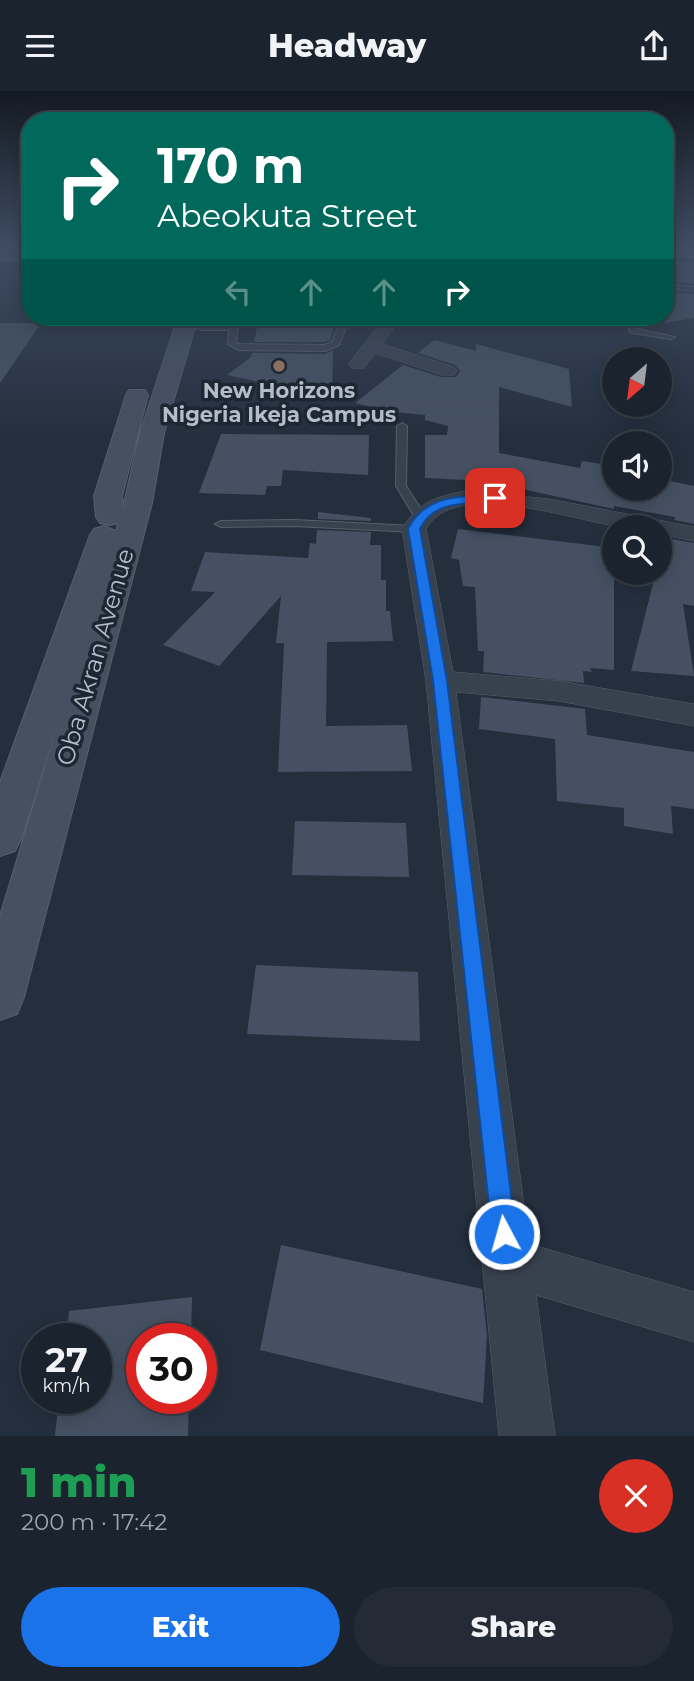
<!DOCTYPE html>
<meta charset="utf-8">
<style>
body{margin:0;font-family:Montserrat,sans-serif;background:#242b36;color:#f1f3f6;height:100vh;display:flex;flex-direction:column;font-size:26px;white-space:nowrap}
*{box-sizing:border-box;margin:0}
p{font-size:23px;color:#a0a4aa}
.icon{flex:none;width:38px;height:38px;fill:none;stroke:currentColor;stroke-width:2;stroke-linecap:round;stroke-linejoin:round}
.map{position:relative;height:1345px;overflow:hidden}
.panel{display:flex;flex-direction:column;background:#1b232e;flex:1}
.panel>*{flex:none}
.guide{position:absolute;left:21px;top:21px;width:653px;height:214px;border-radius:28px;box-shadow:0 4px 18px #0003,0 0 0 2px #39404a;background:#00695c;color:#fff;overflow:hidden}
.needle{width:46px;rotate:208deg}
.buttons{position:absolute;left:602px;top:256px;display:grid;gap:14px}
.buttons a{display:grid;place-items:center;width:70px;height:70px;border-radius:50%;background:#1b232e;box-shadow:0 4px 18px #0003,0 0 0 2px #39404a;font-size:35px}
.speed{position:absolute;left:21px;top:1232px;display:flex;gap:14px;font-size:35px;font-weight:700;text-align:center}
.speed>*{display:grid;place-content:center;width:91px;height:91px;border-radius:50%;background:#1b232e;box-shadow:0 4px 18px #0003,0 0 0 2px #39404a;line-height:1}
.speed small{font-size:18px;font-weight:400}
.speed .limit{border:10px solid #d22;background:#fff;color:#111}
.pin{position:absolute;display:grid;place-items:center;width:60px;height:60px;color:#fff;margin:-30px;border-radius:14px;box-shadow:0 4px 10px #0006}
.me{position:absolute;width:77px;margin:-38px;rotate:354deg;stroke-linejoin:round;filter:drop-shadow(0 0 5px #0008)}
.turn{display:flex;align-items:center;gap:24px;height:147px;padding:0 21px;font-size:32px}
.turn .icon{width:91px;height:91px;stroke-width:2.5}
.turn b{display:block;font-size:49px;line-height:60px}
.lanes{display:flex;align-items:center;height:66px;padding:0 21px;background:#0003;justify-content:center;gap:35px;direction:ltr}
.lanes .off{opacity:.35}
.round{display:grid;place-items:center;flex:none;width:74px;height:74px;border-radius:37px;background:#242b36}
.overview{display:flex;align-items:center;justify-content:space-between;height:119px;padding:0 21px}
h1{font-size:42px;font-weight:800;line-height:52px;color:#1e9e55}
.cta{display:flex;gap:14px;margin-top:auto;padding:14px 21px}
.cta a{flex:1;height:80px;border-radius:42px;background:#1a73e8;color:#fff;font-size:28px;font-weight:800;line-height:80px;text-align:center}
.cta a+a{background:#242b36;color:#f1f3f6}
header{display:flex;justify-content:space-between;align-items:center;height:91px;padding:0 21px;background:#1b232e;font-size:32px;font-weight:800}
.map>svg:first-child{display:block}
.building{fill:#455162}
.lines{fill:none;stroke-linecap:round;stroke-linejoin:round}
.lane-casing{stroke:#565f6c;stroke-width:2}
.street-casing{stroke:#565f6c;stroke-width:1}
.secondary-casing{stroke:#565f6c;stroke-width:2}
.primary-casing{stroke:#414a57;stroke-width:2}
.lane{fill:#38414e;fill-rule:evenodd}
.street{fill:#38414e;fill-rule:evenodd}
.secondary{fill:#465061;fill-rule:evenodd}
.primary{fill:#56606e;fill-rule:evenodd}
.route{fill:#1a73e8;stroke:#114b97;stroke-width:2}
.education-dot{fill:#8d6e63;stroke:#1d2633;stroke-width:2.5}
.labels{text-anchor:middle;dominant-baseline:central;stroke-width:7;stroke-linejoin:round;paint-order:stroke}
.far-poi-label{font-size:21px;font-weight:bold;fill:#b4bcc9;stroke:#1d2633}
.street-label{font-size:24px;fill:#b4bcc9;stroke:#1d2633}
</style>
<header><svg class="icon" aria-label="menu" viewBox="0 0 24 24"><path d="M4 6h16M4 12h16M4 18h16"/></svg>Headway<svg class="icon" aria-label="share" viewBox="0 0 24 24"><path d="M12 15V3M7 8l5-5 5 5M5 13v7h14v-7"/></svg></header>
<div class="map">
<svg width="694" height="1345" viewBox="0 0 694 1345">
<rect width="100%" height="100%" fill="#242f3e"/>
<path class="building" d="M665,169L694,171V193L674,191L671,194L674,201L694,203V227L665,232Z
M259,226H334L333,241L330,249L324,251H254Z
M0,232H41L0,292Z
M434,249L476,260V253L569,278L572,316L499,296V362L580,377L582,370L614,375V397H660V388L694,395V433L674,429L675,426L614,415V418L485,390L425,387V344H447L448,335L425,329V324L393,321L355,312L403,274L441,286H456L460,280L455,274L418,262Z
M333,259L332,307L227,284L251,266L252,262L325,263Z
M221,343L369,344L368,384L283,379L281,395H267L265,404L199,402Z
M318,421L371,427V430L318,428Z
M458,438L614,457V579L590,577L592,581L583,580L584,592L483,581L484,560H478L475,496L463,495L459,469L451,467Z
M317,439L371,441L370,454H381V489H386V520H390L393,550L327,551L326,635L407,634L412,680L278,681L284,552H276L281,505L219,575L163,554L215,501L191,500L205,461L308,467L310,452L316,453Z
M671,448L694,452V515L683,513L694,585L631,580L656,481H660L661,463L668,464Z
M481,606L585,618L587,644L694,661V718L671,715L673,743L624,735V717L557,710L555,648L479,638Z
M295,730L406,732L409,786L292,784Z
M256,874L418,881L420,950L247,943Z
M281,1154L482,1198L487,1244L483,1312L260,1259Z
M192,1206L191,1248H142V1307H189L188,1345H55L59,1307H96V1248H66L69,1220Z"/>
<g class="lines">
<defs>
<path id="lane" d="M674,194L694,196V200L674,198Z
M231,226H239L236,252L240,253L324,254L332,251L342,227L349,229L339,254L325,260L239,259L228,253L229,239H200L196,237L200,235H230Z
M623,226H631L637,238L675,246L671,248L631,242Z
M402,332L407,335L406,395L426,426L420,429L416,428L396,395L397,335Z
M294,429L414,435L420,438L414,441L294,435L221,436L215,433L221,430Z"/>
<path id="street" d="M386,226H402L382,253L454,276L457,280L454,284H442L375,262L364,277H352L349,273Z
M465,400L549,408L694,436V450L660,443V436C647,436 634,437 622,436C575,430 454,386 426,438L453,581L559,590L694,613V635L559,610L456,601L529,1153L694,1201V1251L536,1204L555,1345H499L426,590L402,438C417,412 437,405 465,400Z"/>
<path id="secondary" d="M682,156H694V161L684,159Z
M178,226H198L164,342L152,412L24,906L17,923L0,929V825L60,627L21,748L15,760L0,765V691L90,444L94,438L104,435L116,440L118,432L110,434L100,432L96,426L94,405L126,304L129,299H145L148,304L122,405L123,417L140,342Z"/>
<path id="primary" d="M665,156L694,158V168L665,166Z
M30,159V169L0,170V160Z"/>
</defs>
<use href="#lane" class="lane-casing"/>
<use href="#street" class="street-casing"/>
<use href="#secondary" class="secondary-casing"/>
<use href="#primary" class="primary-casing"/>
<use href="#lane" class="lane"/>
<use href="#street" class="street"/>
<use href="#secondary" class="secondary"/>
<use href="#primary" class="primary"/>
</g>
<linearGradient id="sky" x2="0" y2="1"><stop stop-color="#141a22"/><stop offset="0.45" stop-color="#3f4d63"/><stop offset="1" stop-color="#3f4d63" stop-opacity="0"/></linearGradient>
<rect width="694" height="344" fill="url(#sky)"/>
<path class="route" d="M495,403L501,407L499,409C472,414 434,407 420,438L447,590L516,1143L512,1152L504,1156L495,1152L492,1143L433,590L408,438C424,404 462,405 495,403Z"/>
<circle class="education-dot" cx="279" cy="275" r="7"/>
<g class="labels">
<g class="far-poi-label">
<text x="279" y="299">New Horizons<tspan x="279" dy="24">Nigeria Ikeja Campus</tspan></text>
</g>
<g class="street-label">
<text transform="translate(95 566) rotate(-74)">Oba Akran Avenue</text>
</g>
</g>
</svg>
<div class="buttons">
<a><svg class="needle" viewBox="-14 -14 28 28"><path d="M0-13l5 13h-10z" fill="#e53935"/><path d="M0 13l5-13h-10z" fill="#a0a4aa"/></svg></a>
<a><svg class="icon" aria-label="sound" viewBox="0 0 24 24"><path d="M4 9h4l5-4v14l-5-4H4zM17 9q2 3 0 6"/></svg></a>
<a><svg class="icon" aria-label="search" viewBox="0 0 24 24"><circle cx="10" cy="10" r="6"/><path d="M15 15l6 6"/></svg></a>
</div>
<div class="speed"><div>27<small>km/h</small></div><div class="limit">30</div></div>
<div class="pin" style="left:495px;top:407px;background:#d93025"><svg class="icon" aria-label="arrive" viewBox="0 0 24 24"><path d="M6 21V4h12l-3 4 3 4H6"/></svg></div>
<svg class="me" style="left:504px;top:1143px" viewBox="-20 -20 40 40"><circle r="17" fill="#1a73e8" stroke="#fff" stroke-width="3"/><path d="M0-11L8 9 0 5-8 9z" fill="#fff"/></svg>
<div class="guide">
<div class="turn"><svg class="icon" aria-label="right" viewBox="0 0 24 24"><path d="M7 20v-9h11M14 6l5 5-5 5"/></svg><div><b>170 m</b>Abeokuta Street</div></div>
<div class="lanes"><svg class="icon off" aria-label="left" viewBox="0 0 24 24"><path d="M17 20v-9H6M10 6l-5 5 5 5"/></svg><svg class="icon off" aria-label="ahead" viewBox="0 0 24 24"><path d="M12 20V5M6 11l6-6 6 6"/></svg><svg class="icon off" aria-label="ahead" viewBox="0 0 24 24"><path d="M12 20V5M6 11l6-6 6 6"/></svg><svg class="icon" aria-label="right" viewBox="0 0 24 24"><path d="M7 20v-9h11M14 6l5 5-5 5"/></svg></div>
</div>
</div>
<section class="panel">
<div class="overview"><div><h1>1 min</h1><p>200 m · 17:42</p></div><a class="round" style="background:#d93025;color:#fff"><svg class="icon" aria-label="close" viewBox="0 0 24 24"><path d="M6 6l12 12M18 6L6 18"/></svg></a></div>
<div class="cta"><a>Exit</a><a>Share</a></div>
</section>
